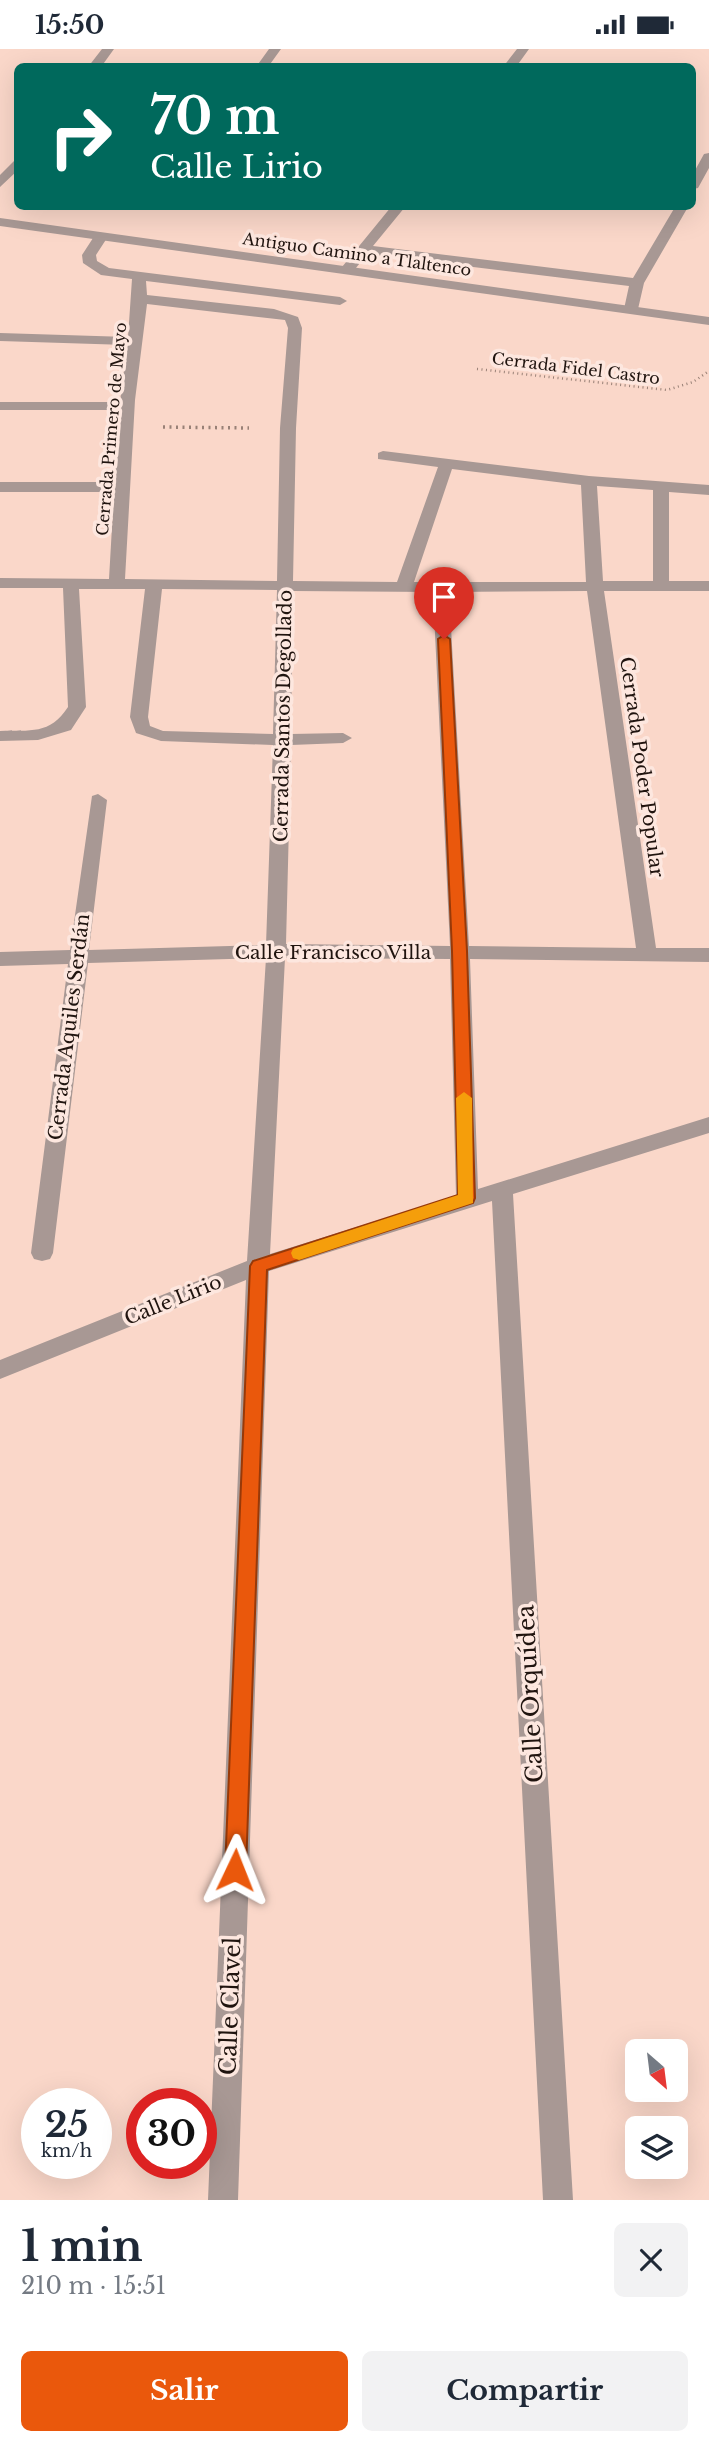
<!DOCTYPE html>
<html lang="es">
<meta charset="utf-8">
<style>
body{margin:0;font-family:"Libre Baskerville",serif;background:#f2f2f3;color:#1f2937;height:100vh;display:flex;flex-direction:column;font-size:26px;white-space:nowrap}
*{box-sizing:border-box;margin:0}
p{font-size:23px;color:#747a83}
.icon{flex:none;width:38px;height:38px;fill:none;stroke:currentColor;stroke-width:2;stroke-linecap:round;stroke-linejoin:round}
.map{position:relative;height:2151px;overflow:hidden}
.side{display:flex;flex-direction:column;background:#fff;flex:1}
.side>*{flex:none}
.guide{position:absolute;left:14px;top:14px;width:682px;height:147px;border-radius:10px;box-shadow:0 7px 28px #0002;background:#00695c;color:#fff;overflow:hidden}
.needle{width:46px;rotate:152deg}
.fabs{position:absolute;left:625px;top:1990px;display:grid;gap:14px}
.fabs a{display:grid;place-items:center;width:63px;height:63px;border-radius:10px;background:#fff;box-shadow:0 7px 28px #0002;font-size:35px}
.speed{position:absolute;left:21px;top:2039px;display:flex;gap:14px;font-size:35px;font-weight:700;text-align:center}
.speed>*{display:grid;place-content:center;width:91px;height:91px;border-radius:50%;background:#fff;box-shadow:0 7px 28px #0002;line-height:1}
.speed small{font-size:18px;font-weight:400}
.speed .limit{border:10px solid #d22;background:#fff;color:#111}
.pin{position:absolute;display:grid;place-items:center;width:60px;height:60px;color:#fff;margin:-72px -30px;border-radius:50% 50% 50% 0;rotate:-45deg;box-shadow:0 0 7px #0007}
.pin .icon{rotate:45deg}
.me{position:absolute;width:77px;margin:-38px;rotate:2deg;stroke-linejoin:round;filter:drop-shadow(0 0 5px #0008)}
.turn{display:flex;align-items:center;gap:24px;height:147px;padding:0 21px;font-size:32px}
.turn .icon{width:91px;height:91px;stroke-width:2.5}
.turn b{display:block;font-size:49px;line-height:60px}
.round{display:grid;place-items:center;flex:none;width:74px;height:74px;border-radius:10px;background:#f2f2f3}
.summary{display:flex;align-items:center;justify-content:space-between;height:119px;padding:0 21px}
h1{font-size:42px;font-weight:800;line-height:52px}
.action{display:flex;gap:14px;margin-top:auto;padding:14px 21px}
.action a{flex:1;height:80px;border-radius:10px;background:#ea580c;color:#fff;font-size:28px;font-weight:800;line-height:80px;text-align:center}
.action a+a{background:#f2f2f3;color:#1f2937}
.status{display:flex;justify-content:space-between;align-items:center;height:49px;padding:0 35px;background:#fff;direction:ltr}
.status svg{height:19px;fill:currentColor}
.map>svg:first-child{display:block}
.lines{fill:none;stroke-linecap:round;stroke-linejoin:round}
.path-far1{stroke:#988076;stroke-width:2.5;stroke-dasharray:1 3.5;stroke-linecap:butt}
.path{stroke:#988076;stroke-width:3.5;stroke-dasharray:2 4.5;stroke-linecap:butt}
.minor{fill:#a89894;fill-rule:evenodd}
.tertiary{fill:#a89894;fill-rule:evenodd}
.route{fill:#ea580c;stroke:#983908;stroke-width:2}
.slow{fill:#f59e0b}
.labels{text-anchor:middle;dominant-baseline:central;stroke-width:7;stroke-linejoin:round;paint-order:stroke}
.far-street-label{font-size:16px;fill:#20140f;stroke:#fde7df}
.street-label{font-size:19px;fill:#20140f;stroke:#fde7df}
.near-street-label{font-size:23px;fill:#20140f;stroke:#fde7df}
</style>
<div class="status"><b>15:50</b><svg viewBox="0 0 49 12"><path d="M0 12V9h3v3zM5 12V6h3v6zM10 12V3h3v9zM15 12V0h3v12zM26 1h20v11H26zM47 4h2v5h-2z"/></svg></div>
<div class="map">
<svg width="709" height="2151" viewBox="0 0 709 2151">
<rect width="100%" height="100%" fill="#fad7c9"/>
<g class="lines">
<path class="path-far1" d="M477,320L667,341L693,333L709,322"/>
<path class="path" d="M163,378L249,379"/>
<path class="minor" d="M102,0H114L101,18H88Z
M269,0H281L268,18H256Z
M517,0H529L516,18H503Z
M709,104V119L698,139L693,140V125L704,105Z
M18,108V121L0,138V126Z
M391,158H405L373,197L633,229L675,158H688L644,234L638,260L631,264L624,260L629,237L367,205L352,224H342V218Z
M100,185L107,189L96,206L97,212L109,219L340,248L347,252L340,256L146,232L147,246L274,260L298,268L302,279L296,379L293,532L397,533L438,418L378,410V404L383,402L589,427L709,436V446L669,443V532H709V542H604L656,899H709V913L470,910L478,1140L709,1068V1084L513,1145L573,2151H543L492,1152L269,1222L238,2151H208L246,1231L0,1330V1311L247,1212L266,909L88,914L53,1204L50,1210L42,1212L34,1210L31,1204L68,915L0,917V903L70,901L92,747L98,745L107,751L89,901L266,896L273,696L161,692L136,684L130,668L145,540H79L86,658L71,681L38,691L0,692V682C30,681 50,686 68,658L63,539H0V529L109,530L114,443H0V433H114L120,361H0V353H120L127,296L0,292V284L128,288L132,230L101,226L83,214L82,206L95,186ZM147,255L285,271L288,279L280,379L277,532L125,530L135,351ZM452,420L581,436L586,533H414ZM597,437L653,441V532H603ZM162,540L277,541L273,685L163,682L150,677L148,668ZM293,542L433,543L450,897L286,895L291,696L343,694L352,689L343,684L291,685ZM587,542L636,899L469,897L449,543ZM285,909L450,910L456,1147L270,1205Z"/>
<path class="tertiary" d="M0,169L709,268V276L0,177Z"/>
</g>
<path class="route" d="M444,586L450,590L467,902L475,1149L473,1154L267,1221L246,1821L243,1828L235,1831L228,1828L225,1821L250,1217L253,1212L458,1146L452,902L438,590Z"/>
<path class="slow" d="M464,1043L472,1049L473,1154L299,1211L293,1209L291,1204L293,1200L458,1146L456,1049Z"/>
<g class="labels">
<g class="far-street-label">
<text transform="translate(357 205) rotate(8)">Antiguo Camino a Tlaltenco</text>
<text transform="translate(576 319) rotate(7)">Cerrada Fidel Castro</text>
<text transform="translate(111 380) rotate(-85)">Cerrada Primero de Mayo</text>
</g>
<g class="street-label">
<text transform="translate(283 667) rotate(-89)">Cerrada Santos Degollado</text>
<text transform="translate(642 718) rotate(82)">Cerrada Poder Popular</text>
<text x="333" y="903">Calle Francisco Villa</text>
<text transform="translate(69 978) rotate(-83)">Cerrada Aquiles Serdán</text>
<text transform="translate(173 1251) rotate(-22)">Calle Lirio</text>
</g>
<g class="near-street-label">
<text transform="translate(530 1645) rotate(-93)">Calle Orquídea</text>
<text transform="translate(230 1957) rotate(-88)">Calle Clavel</text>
</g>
</g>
</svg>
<div class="fabs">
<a><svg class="needle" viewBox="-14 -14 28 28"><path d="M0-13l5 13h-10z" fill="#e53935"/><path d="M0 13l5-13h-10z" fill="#747a83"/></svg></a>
<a><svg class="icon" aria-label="layers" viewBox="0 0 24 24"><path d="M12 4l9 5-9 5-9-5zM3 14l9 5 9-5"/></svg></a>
</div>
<div class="speed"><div>25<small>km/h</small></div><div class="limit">30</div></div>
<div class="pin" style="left:444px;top:590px;background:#d93025"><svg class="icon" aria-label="arrive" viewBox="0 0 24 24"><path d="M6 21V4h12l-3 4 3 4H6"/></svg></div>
<svg class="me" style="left:235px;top:1821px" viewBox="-20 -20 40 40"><path d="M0-17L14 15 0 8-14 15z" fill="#ea580c" stroke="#fff" stroke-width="4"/></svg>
<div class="guide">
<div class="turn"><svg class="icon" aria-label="right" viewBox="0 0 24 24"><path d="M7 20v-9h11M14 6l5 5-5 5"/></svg><div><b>70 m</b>Calle Lirio</div></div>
</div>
</div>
<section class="side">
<div class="summary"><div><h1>1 min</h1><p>210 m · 15:51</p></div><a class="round"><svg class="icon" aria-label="close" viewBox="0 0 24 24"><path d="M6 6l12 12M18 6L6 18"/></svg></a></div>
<div class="action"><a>Salir</a><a>Compartir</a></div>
</section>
